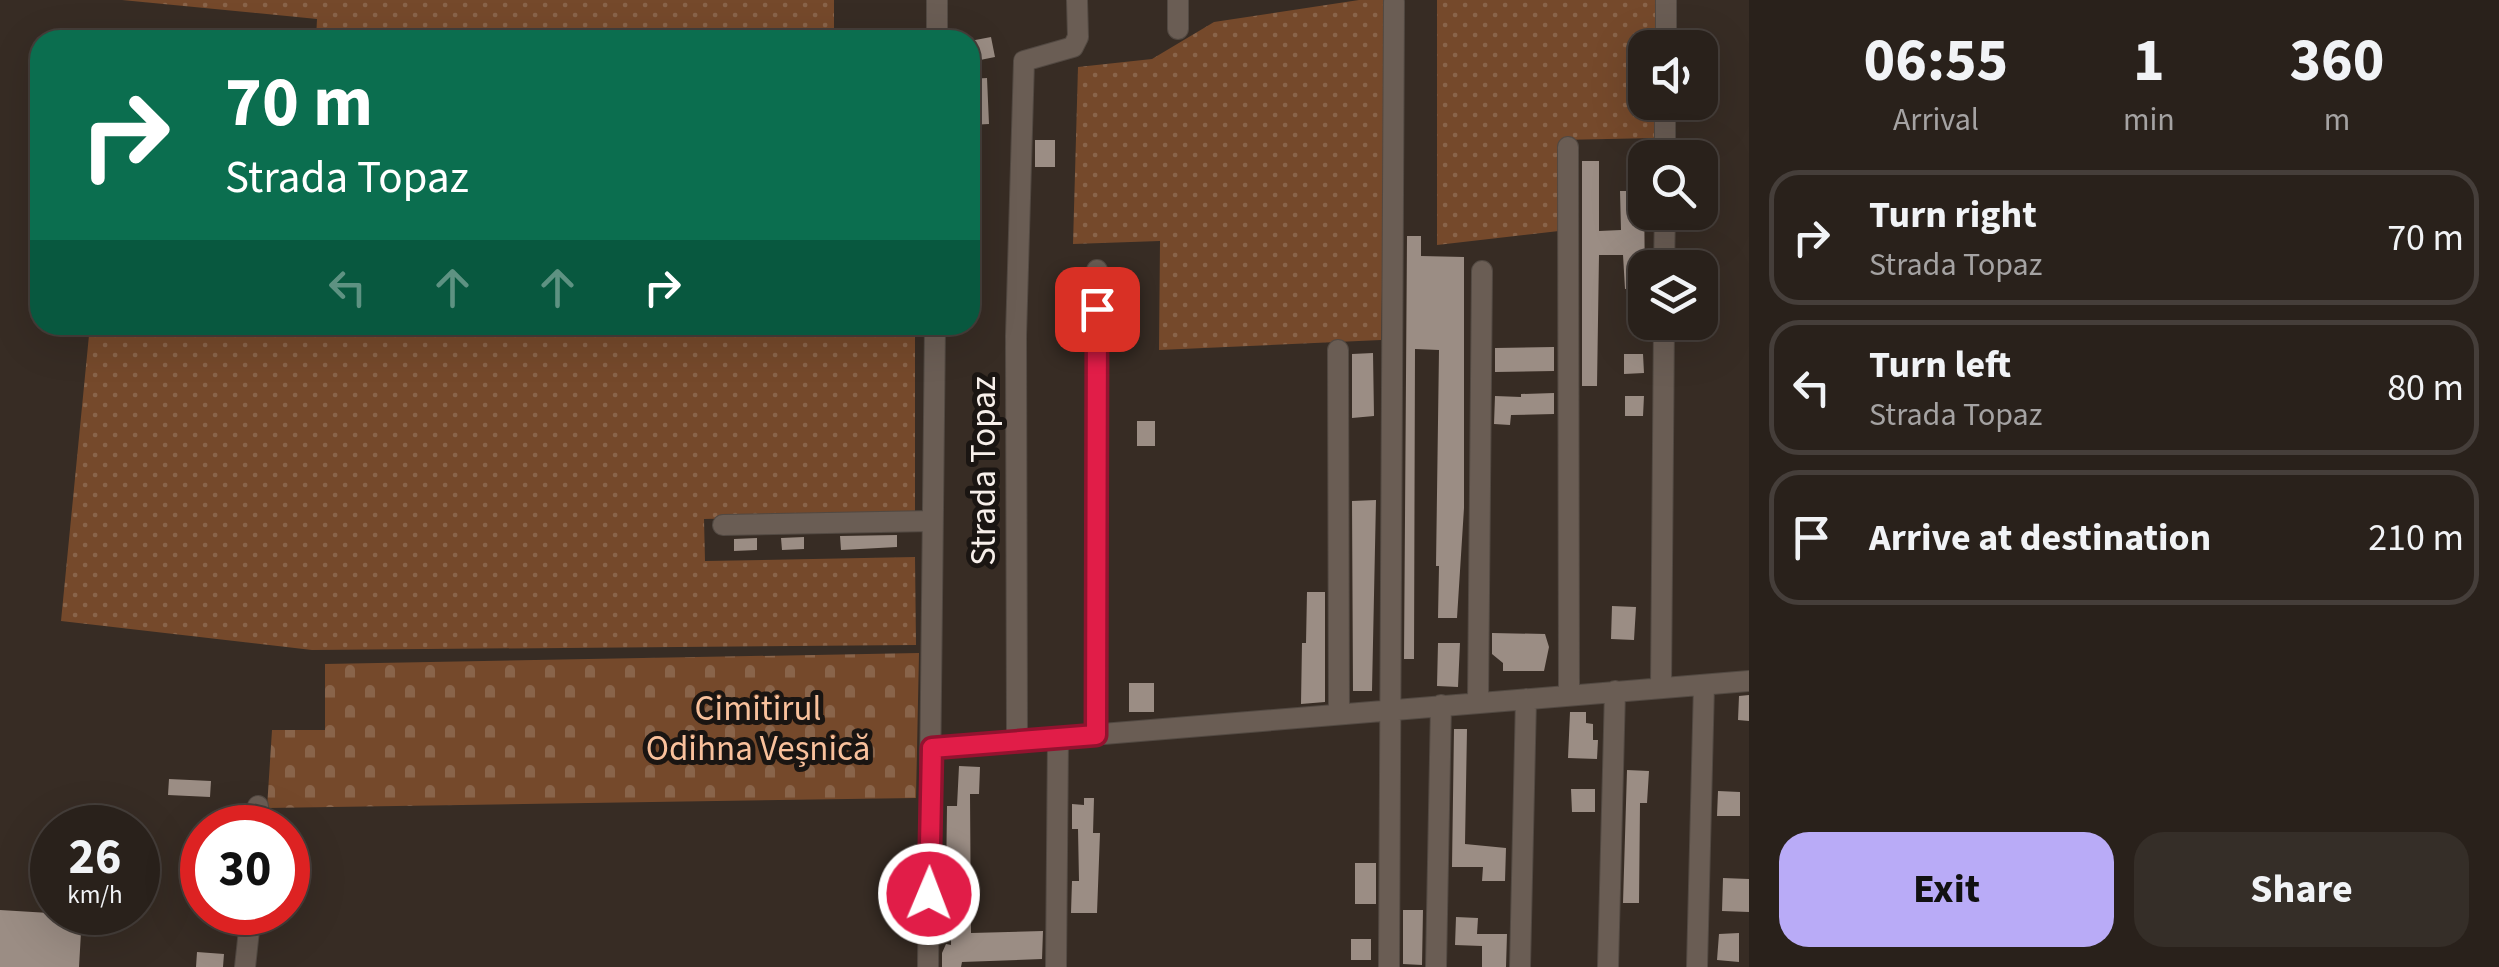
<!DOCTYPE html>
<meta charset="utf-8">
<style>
body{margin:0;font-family:"Source Sans 3",sans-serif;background:#352e28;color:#f1f3f6;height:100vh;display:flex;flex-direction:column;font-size:38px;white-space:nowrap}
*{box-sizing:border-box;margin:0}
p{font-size:32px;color:#a5a3a3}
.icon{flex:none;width:55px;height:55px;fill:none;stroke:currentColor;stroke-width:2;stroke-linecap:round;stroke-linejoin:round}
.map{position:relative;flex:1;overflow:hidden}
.details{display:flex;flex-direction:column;background:#29211b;width:750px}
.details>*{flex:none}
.hud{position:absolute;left:30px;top:30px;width:950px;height:305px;border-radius:30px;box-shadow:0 10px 40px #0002,0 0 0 2px #453e3a;background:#0b6e4f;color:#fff;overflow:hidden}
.tools{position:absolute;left:1628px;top:30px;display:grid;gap:20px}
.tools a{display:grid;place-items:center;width:90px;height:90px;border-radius:20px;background:#29211b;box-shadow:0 10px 40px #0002,0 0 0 2px #453e3a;font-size:50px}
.speed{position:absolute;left:30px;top:805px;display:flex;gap:20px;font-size:50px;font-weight:700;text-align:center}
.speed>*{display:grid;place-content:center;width:130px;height:130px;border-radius:50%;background:#29211b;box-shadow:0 10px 40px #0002,0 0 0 2px #453e3a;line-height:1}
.speed small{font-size:25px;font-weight:400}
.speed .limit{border:15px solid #d22;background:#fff;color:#111}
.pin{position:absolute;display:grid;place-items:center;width:85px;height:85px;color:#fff;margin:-42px;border-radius:20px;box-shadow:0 5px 15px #0006}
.me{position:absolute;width:110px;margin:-55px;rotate:1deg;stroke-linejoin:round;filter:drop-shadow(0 0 8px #0008)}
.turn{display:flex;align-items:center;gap:35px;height:210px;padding:0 30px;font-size:45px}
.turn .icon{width:130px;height:130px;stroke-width:2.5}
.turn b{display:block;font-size:70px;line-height:85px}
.lanes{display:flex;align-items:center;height:95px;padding:0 30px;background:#0003;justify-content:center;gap:50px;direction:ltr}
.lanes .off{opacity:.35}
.eta{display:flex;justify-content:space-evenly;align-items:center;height:170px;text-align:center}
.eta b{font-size:60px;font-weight:700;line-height:70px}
.button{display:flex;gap:20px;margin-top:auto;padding:20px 30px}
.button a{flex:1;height:115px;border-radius:30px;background:#b9abf7;color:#111;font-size:40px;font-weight:700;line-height:115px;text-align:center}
.button a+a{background:#352e28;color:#f1f3f6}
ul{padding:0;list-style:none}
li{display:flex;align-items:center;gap:30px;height:135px;margin:0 20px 15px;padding:0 10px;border:5px solid #453e3a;border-radius:30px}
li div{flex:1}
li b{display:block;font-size:38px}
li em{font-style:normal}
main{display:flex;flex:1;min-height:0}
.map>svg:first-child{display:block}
.grass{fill:url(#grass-dots)}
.cemetery{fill:url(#cemetery-stones)}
.building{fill:#9b8d84}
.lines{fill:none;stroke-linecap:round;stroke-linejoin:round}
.minor-casing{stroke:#524942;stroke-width:22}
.minor{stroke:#6a5d54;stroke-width:20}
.route-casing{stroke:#92132f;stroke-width:25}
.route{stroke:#e11d48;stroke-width:18}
.labels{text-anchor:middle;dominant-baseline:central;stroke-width:10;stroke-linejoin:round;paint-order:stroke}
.street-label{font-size:35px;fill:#f7efea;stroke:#1a1512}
.park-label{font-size:35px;fill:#f9c19c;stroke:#1a1512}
</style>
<main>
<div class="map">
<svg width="1749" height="967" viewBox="0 0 1749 967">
<defs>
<pattern id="grass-dots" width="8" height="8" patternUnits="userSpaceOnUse" patternTransform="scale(2.5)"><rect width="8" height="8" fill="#75492b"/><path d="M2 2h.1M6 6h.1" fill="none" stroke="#89644a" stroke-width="1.8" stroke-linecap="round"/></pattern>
<pattern id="cemetery-stones" width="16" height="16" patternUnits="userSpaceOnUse" patternTransform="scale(2.5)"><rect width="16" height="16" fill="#75492b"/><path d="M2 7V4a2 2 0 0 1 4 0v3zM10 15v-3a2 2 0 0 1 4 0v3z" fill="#89644a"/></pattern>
</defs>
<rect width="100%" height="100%" fill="#372c24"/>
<path class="grass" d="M122,0H834V40H316L317,19Z
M1359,0H1388L1381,340L1159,350L1160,241L1073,244L1078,67L1152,59L1214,22Z
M1437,0H1657L1656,47L1645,48V102L1655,103V138L1560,140L1559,231L1437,245Z
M90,325H915V514L704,519L705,561L915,557L916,645L312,650L61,621Z"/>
<path class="cemetery" d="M919,653L916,798L267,808L272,730H325V664Z"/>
<path class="building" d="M991,37L995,57L970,62V41Z
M987,78L989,124L970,125V79Z
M1035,140H1055V167H1035Z
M1582,161H1599V231L1621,230L1620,191H1644L1645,287L1625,289L1623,255H1599L1597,386H1582Z
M1407,236H1421V256L1464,257V508L1457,618H1438L1439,566H1436L1439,350L1415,349L1414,659H1404Z
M1554,347V371L1495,372V348Z
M1373,353L1374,416L1352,418V354Z
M1624,354H1643L1644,373L1624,374Z
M1554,393V414L1511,415L1510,425L1494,424L1495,396L1521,397V394Z
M1625,396H1644L1643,416H1625Z
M1137,421H1155V446H1137Z
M1376,500L1372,691H1353L1352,501Z
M897,535V547L841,550L840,536Z
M804,537V549L782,550L781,538Z
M757,538V550L734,551V539Z
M1307,592H1325V702L1301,704L1302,643H1306Z
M1612,606L1636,607L1634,640L1611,639Z
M1492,633L1545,634L1549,647L1544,671H1503V663L1492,654Z
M1438,643H1460L1458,687L1437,686Z
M1129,683H1154V712H1129Z
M1749,695V721L1738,720L1739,696Z
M1570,712H1586V723L1593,724V740H1598L1597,759L1568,758Z
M1454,729H1467L1465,844L1506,848L1505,881H1482L1483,867H1452Z
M959,766L980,767L979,794H970L971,933L1043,931L1042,959L962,962L961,967H942V953L946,944L951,945L952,884H946L947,806H957Z
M1627,770L1649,771L1647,803H1640L1639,903H1623Z
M169,779L211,781L210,797L168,795Z
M1571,789H1595V812H1572Z
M1718,791L1740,792V816H1717Z
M1084,798H1094L1093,833H1100L1097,913H1071L1072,881H1079L1078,829H1072V804L1084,805Z
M1355,863H1376V904H1355Z
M1723,878L1749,879V912L1722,911Z
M0,910L82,915L79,967H0Z
M1403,910H1423L1422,965L1403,964Z
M1456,917L1478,918L1477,934H1507L1506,967H1482V946L1455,945Z
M1739,933V962L1717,960L1719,934Z
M1351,939H1371V960H1351Z
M197,952L224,954L223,967H196Z"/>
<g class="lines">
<defs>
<path id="minor" d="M937,0V40
M1178,0V29
M1666,48V0
M1568,147L1569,695
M1665,158V102
M1664,268L1665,212
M1338,350L1339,714
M723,525L932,521
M1661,688L1664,322
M1478,702L1482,271
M1095,735L1097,270
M1017,741L1016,336L1024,61L1073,47L1078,37L1077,0
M932,748L1749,681
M257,828L258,806
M245,967L251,912
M928,967L935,325
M1056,967L1058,738
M1389,967L1394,2
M1436,967L1441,705
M1520,967L1526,699
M1608,967L1615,691
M1697,967L1704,685"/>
</defs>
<use href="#minor" class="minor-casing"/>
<use href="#minor" class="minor"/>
</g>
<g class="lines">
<defs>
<path id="route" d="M929,894L932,748L1096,735L1097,309"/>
</defs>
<use href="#route" class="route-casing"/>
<use href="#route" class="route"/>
</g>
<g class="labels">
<g class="street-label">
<text transform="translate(984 471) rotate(-90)">Strada Topaz</text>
</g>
<g class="park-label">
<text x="758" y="709">Cimitirul<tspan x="758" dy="40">Odihna Veșnică</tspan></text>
</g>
</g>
</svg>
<div class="tools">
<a><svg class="icon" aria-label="sound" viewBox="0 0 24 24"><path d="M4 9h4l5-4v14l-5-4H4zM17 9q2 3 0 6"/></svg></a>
<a><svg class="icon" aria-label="search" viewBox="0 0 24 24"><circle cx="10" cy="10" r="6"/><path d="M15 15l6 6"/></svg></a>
<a><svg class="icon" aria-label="layers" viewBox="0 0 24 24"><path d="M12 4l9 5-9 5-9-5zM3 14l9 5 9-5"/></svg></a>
</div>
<div class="speed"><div>26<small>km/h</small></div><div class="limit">30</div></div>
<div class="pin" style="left:1097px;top:309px;background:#d93025"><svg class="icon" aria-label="arrive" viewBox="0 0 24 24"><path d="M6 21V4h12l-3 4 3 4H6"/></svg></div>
<svg class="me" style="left:929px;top:894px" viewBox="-20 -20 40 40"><circle r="17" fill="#e11d48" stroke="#fff" stroke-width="3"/><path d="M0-11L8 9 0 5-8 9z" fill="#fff"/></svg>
<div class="hud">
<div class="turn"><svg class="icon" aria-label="right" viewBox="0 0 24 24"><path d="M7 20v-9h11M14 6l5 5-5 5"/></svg><div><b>70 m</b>Strada Topaz</div></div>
<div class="lanes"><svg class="icon off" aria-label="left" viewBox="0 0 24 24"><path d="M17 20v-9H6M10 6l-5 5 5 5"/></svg><svg class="icon off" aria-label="ahead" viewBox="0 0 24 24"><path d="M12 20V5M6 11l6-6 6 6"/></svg><svg class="icon off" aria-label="ahead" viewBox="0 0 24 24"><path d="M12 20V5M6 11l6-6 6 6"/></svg><svg class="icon" aria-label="right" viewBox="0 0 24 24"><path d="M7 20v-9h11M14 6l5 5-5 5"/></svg></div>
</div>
</div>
<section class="details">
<div class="eta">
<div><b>06:55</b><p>Arrival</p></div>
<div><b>1</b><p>min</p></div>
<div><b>360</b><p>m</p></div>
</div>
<ul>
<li><svg class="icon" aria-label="right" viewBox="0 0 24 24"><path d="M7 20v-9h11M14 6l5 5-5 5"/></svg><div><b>Turn right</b><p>Strada Topaz</p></div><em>70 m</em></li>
<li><svg class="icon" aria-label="left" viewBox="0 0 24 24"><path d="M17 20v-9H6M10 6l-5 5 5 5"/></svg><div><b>Turn left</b><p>Strada Topaz</p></div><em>80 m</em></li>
<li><svg class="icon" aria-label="arrive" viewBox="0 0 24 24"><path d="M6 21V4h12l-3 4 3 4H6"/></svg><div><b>Arrive at destination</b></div><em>210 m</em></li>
</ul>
<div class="button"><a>Exit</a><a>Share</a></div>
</section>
</main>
